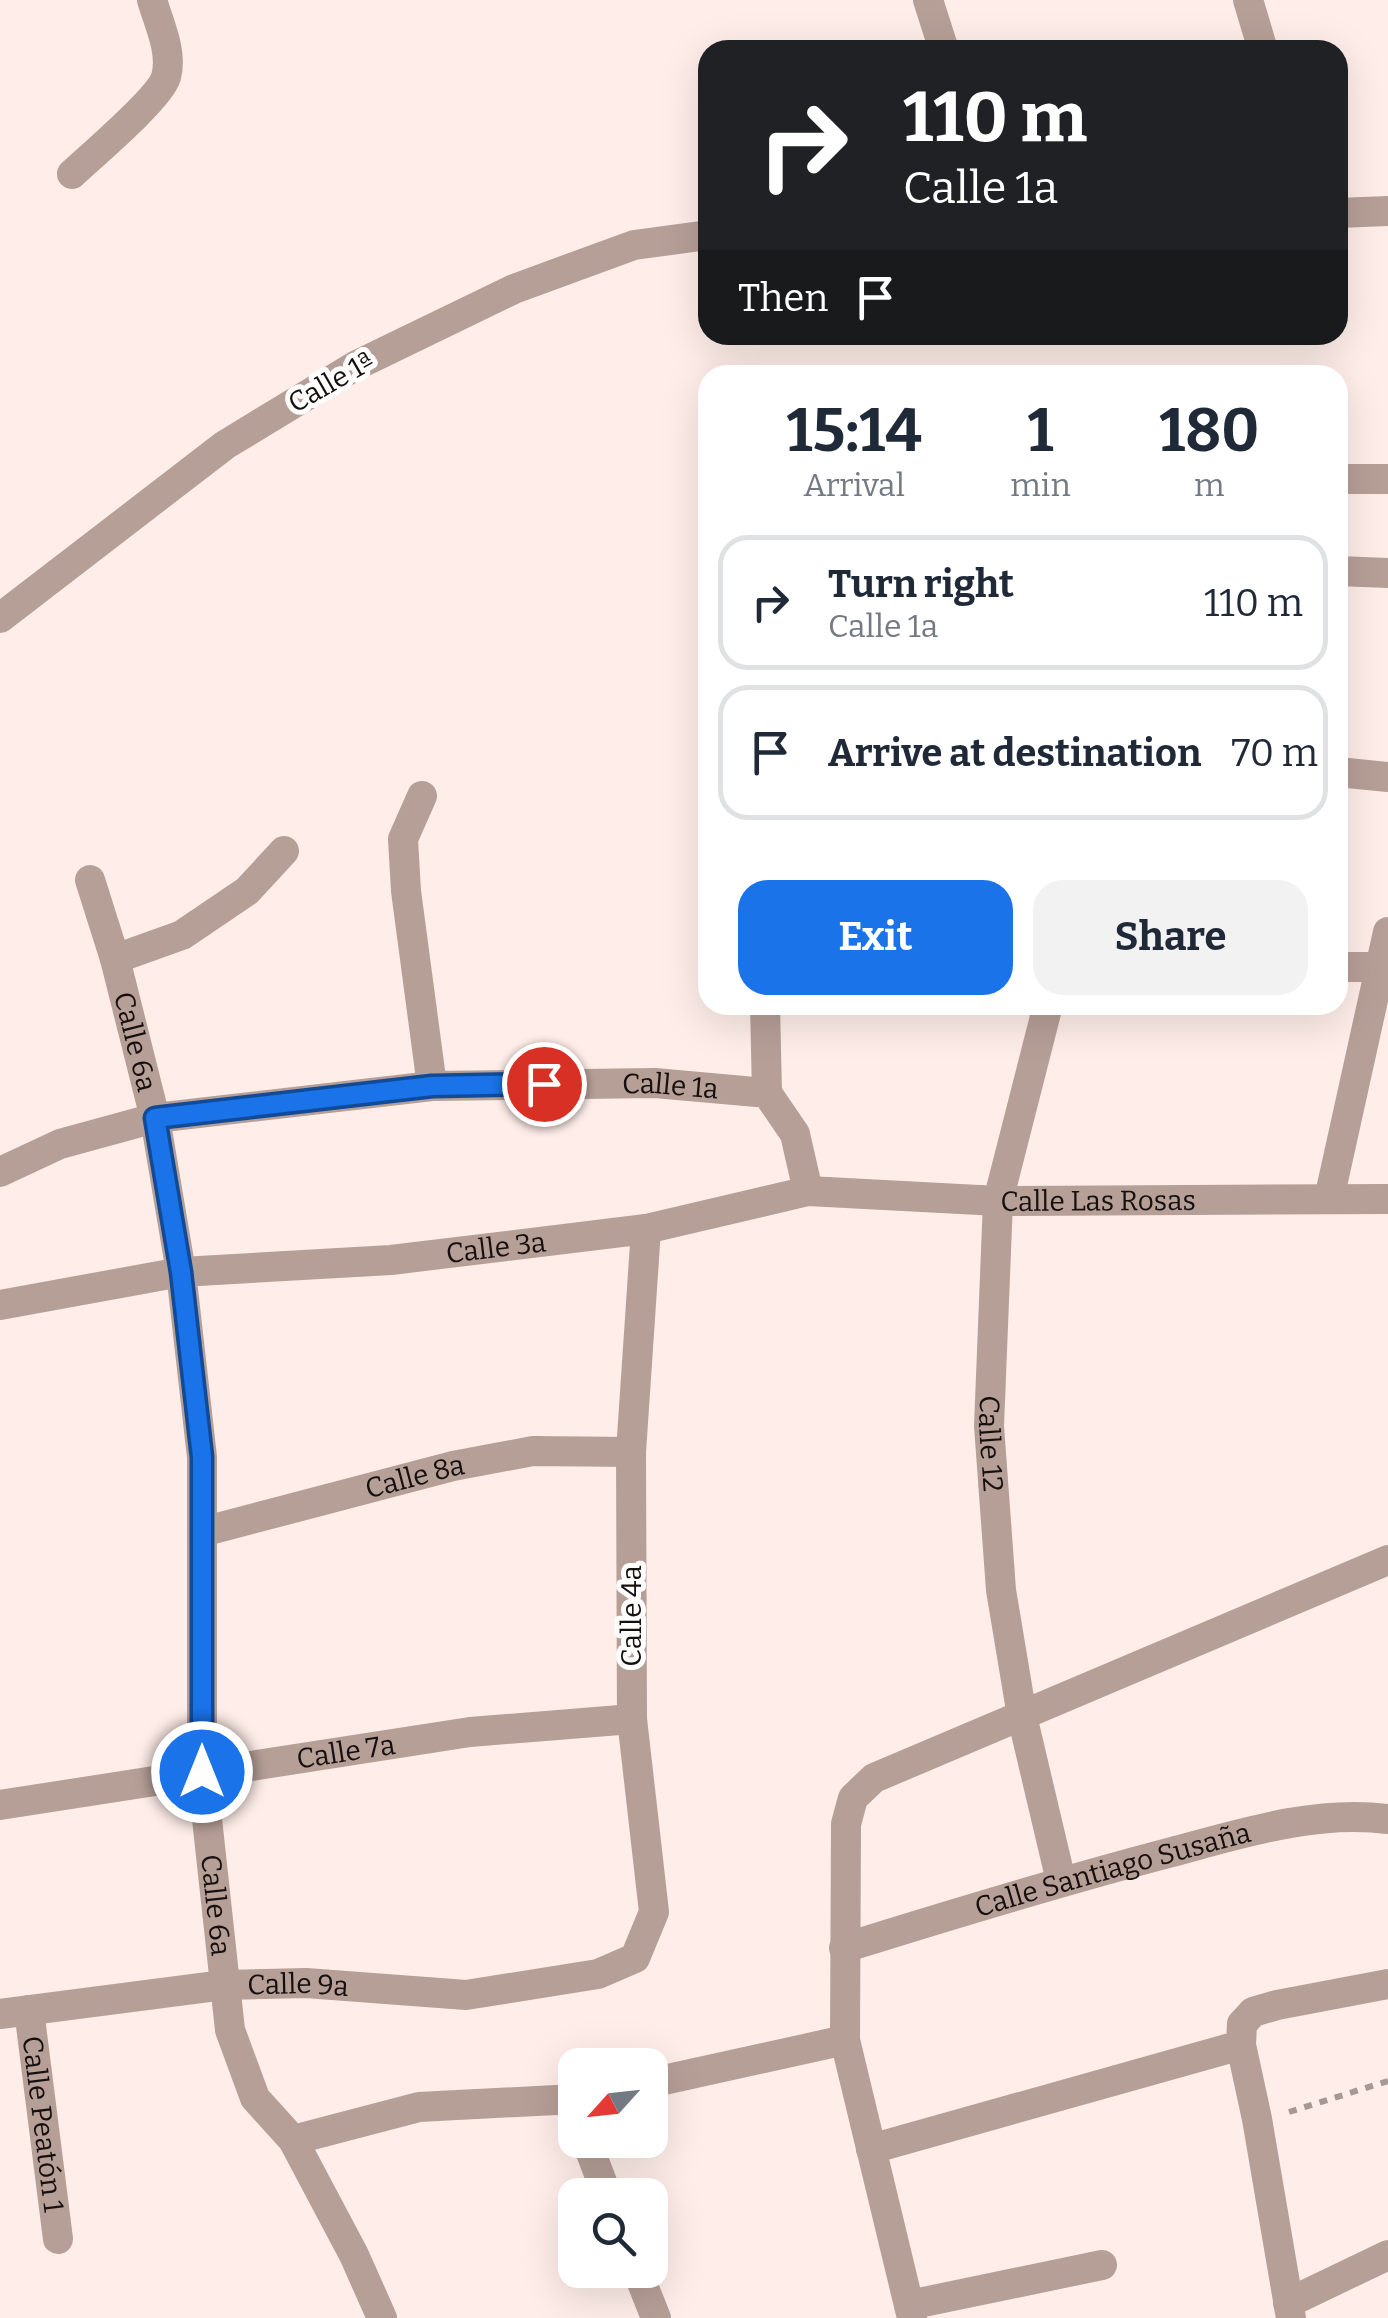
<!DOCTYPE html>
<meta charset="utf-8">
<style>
body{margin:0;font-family:Bitter,serif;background:#f2f2f3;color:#1f2937;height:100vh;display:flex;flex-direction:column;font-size:38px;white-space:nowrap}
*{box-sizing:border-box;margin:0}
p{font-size:32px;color:#747a83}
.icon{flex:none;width:55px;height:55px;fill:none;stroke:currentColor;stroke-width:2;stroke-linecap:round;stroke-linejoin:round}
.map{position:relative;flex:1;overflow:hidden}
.drawer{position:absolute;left:698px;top:365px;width:650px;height:650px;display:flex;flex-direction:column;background:#fff;border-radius:30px;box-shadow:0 10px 40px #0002}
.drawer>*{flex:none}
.hud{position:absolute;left:698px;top:40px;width:650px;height:305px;border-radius:30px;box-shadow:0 10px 40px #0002;background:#202124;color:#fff;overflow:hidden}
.needle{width:65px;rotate:243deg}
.controls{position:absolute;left:558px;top:2048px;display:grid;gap:20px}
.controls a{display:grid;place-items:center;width:110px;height:110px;border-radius:20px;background:#fff;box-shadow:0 10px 40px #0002;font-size:50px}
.pin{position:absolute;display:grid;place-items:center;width:85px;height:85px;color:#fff;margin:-42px;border:5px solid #fff;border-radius:50%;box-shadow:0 2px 10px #0007}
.me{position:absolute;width:110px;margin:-55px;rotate:0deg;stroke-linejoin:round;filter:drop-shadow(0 0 8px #0008)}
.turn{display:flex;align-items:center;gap:35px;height:210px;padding:0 40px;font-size:45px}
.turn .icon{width:130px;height:130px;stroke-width:2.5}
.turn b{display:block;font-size:70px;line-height:85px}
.then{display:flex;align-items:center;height:95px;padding:0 40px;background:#0003;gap:20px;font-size:38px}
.eta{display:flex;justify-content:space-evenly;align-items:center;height:170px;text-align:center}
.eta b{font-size:60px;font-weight:700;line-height:70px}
.button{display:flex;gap:20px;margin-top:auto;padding:20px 40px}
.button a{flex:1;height:115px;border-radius:30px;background:#1a73e8;color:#fff;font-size:40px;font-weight:700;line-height:115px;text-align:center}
.button a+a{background:#f2f2f3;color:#1f2937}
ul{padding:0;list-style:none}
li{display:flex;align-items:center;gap:30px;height:135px;margin:0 20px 15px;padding:0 20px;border:5px solid #e0e1e3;border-radius:30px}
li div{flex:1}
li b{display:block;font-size:38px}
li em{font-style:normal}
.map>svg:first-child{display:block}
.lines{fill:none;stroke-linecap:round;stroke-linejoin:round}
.path{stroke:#a59895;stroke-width:6;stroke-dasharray:8 8;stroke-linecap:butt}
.street{stroke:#b69f97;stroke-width:30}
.route-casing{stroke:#114b97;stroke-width:25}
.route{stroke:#1a73e8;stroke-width:18}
.labels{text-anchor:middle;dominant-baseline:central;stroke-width:10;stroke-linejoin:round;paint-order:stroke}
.street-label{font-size:28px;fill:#150f0e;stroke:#fefefe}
</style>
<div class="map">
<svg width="1388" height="2318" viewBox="0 0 1388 2318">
<rect width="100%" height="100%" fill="#feede8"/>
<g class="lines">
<path class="path" d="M1289,2112L1388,2081"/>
<g class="street">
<path d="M928,0L944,50"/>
<path d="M1248,0L1263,50"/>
<path d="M72,174C91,156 160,98 166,77C173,52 159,24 152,0"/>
<path d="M1338,213L1388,211"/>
<path d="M1338,479H1388"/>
<path d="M1338,571L1388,573"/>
<path d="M0,618L225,445L355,366L514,289L634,245L708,235"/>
<path d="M1338,772L1388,777"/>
<path d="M422,796L403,839L406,891L432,1086"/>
<path id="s1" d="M90,880L115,959L155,1118L181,1272L202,1457V1773L230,2030L255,2098L293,2140L354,2255L382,2318"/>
<path d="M115,959L182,935L247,891L284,851"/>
<path d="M1338,967H1388"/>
<path d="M765,1005L767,1093"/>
<path id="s2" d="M1048,1005L998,1201L989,1426L1001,1590L1022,1716L1061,1881"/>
<path id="s3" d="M0,1172L60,1144L155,1118L432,1086L655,1083L767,1093L795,1134L808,1191"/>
<path d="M1329,1199L1388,932"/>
<path id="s4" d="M0,1305L181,1272L391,1260L646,1229L808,1191L998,1201L1388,1199"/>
<path id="s5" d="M202,1532L453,1466L533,1451L631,1452"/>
<path id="s6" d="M0,1805L470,1732L632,1719"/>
<path id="s7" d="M844,1948C953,1914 1061,1881 1172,1852C1243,1833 1314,1810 1388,1819"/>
<path id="s8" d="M29,2010L58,2239"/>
<path id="s9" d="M0,2014L224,1985L306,1983L466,1995L598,1974L635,1958L654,1912L632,1719L631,1452L646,1229"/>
<path d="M650,2083L845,2040"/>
<path d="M293,2140L419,2107L575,2099"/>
<path d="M586,2140L607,2195"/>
<path d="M871,2149L1241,2045"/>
<path d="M637,2270L656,2318"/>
<path d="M1288,2303L1388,2255"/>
<path d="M909,2305L1102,2265"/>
<path d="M912,2318L845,2040L846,1824L853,1798L874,1778L1388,1560"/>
<path d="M1291,2318L1257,2119L1241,2045L1242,2024L1253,2012L1277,2005L1388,1984"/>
</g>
</g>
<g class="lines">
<defs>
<path id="route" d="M202,1772V1457L181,1272L155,1118L432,1086L544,1084"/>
</defs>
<use href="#route" class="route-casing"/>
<use href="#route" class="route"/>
</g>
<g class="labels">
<g class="street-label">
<text transform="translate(331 382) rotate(-30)">Calle 1ª</text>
<text stroke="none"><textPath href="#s1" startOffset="168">Calle 6a</textPath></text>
<text stroke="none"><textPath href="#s3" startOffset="682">Calle 1a</textPath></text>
<text stroke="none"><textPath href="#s4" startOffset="1108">Calle Las Rosas</textPath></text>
<text stroke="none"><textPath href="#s4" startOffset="500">Calle 3a</textPath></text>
<text stroke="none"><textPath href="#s2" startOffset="445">Calle 12</textPath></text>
<text stroke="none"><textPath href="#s5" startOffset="220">Calle 8a</textPath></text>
<text transform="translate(631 1616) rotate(-90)">Calle 4a</text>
<text stroke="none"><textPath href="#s6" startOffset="350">Calle 7a</textPath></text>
<text stroke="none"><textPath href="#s7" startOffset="280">Calle Santiago Susaña</textPath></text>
<text stroke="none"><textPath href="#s1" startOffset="1038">Calle 6a</textPath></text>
<text stroke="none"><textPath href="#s9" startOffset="300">Calle 9a</textPath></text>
<text stroke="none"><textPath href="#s8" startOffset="115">Calle Peatón 1</textPath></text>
</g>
</g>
</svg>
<div class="controls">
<a><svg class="needle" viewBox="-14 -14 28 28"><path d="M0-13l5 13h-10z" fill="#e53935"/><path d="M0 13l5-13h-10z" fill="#747a83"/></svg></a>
<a><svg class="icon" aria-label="search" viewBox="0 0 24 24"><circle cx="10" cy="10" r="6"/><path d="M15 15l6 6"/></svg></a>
</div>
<div class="pin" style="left:544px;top:1084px;background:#d93025"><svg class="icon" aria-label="arrive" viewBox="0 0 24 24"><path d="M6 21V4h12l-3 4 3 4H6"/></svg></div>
<svg class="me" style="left:202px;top:1772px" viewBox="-20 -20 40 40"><circle r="17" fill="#1a73e8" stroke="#fff" stroke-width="3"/><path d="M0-11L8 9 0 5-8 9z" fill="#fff"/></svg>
<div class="hud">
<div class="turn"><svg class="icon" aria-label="right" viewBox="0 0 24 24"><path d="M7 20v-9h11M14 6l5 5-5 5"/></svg><div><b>110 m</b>Calle 1a</div></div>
<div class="then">Then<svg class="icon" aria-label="arrive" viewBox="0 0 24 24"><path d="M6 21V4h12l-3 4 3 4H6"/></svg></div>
</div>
<section class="drawer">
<div class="eta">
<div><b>15:14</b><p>Arrival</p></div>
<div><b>1</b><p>min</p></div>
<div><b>180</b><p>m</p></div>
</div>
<ul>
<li><svg class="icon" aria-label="right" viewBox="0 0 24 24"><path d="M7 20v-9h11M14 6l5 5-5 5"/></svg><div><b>Turn right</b><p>Calle 1a</p></div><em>110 m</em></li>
<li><svg class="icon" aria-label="arrive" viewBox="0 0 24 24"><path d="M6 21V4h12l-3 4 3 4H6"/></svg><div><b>Arrive at destination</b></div><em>70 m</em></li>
</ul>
<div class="button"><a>Exit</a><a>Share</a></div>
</section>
</div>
